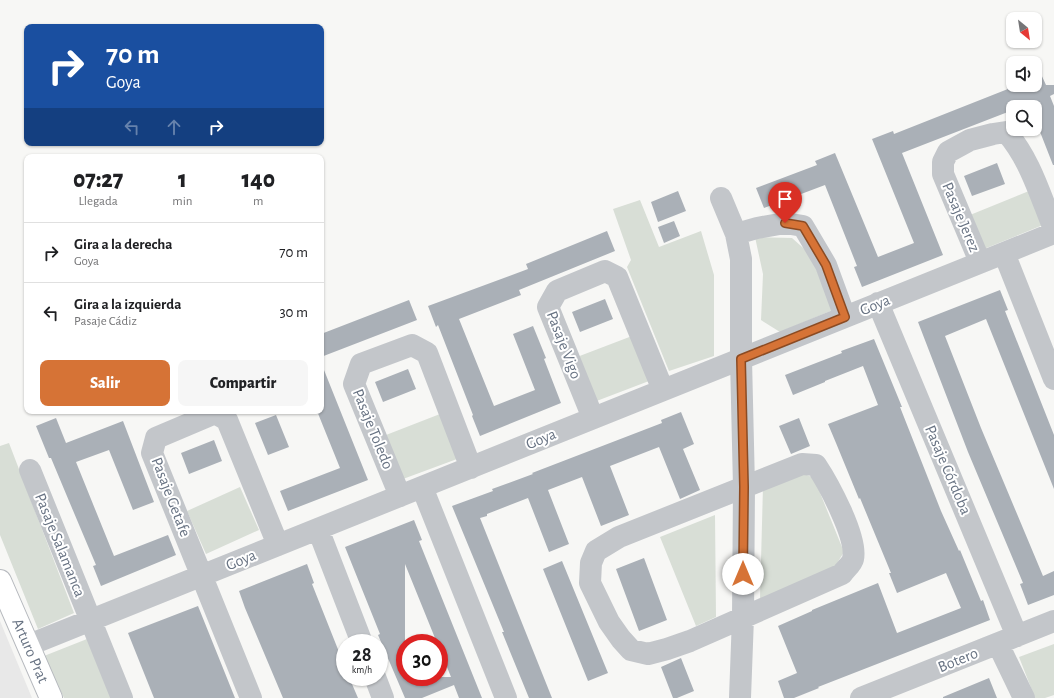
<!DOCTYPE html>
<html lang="es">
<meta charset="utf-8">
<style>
body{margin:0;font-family:"Alegreya Sans",sans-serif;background:#f6f6f6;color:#202124;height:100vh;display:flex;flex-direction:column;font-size:15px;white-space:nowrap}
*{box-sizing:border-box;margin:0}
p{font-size:13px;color:#757577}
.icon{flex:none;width:22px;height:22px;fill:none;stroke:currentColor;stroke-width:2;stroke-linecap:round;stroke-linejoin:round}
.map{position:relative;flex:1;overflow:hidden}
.sheet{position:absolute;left:24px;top:154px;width:300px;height:260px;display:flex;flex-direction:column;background:#fff;border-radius:8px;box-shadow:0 1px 3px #0004}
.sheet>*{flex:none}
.hud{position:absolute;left:24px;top:24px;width:300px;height:122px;border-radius:8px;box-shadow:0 1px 3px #0004;background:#1a4fa0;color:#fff;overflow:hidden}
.needle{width:26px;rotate:150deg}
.tools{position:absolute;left:1006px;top:12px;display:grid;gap:8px}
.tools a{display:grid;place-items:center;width:36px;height:36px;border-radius:8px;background:#fff;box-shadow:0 1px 3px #0004;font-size:20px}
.speed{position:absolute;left:336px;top:634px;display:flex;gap:8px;font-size:20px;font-weight:700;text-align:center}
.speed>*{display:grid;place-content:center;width:52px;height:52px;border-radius:50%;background:#fff;box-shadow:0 1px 3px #0004;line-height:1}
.speed small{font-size:10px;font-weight:400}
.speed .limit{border:6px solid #d22;background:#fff;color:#111}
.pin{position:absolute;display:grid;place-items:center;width:34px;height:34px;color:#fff;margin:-41px -17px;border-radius:50% 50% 50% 0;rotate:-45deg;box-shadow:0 0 4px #0007}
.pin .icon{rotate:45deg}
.me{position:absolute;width:44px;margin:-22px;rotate:0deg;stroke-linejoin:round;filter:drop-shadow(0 0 3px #0008)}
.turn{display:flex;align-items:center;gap:14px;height:84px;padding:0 16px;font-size:18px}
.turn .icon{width:52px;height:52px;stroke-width:2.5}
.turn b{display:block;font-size:28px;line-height:34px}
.lanes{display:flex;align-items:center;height:38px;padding:0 16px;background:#0003;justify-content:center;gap:20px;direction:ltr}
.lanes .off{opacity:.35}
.eta{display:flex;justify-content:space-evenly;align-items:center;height:68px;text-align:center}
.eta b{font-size:24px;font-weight:800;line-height:28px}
.button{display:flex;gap:8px;margin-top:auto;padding:8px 16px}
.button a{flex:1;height:46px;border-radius:8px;background:#d67336;color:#fff;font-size:16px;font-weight:800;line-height:46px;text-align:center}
.button a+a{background:#f6f6f6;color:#202124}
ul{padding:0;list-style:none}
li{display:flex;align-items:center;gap:12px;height:60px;padding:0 16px;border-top:1px solid #e0e0e0}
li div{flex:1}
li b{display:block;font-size:15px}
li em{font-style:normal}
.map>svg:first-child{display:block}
.built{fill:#e8e8e8}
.green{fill:#d8ded6}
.building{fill:#aab0b7;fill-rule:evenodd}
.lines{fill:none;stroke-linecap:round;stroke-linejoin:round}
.secondary-casing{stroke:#b6b9be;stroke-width:24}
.street{stroke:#c3c6ca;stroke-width:22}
.secondary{stroke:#fff;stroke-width:22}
.route-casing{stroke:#8b4b23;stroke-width:10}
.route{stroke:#d67336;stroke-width:7}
.labels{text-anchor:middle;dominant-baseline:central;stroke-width:4;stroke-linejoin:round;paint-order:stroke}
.street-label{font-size:16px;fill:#687383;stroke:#fff}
</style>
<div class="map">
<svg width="1054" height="698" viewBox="0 0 1054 698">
<rect width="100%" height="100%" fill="#f7f7f5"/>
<path class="built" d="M0,621L32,698H0Z"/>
<path class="green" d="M1029,191L1043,225L984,249L970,215Z
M640,200L659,247L701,231L714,275V356L669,371L627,267L631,260L613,209Z
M755,237L792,238L810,254L833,310L780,332L761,320L763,274Z
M632,336L649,381L594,402L577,357Z
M440,414L457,459L403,479L386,435Z
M9,443L74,613L38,629L0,535V446Z
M802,473L814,478L844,552L834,568L760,599L763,486Z
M240,487L259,530L206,554L187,511Z
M715,515L716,617L696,626L660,537Z
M87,639L111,698H64L44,656Z
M1054,644V695L1045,698H1035L1019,657Z"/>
<path class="building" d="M1035,61L1046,85H1054V94L1050,96L1054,106V165H1053L1035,119V101L1020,107H1013V110L902,153L943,255L862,287L854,267L857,266L825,185L764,208L756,188L817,165L815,161L835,153L878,257L914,243L872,139L893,131L894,134L1018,85H1035Z
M997,163L1005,184L972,196L964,176Z
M678,191L686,211L658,222L651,202Z
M674,221L680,236L664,243L658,227Z
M607,231L615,251L519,290L521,295L459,319L494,406L535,390L513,334L533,326L546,358L544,359L561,403L480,436L472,416L473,415L438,325L436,327L428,306L528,269L526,264Z
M1000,290L1008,310L1005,311L1054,435V489L986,319L945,336L981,428L1043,576L1054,571V595L1028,605L1020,584L1023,583L968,452L918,322Z
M605,299L613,319L580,332L572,312Z
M409,300L417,320L321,357V334Z
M874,339L902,407H900L941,511L959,551L960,550L981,601L983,600L990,620L818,687L819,688L794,698H784L778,681L797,673L778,626L812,611V610L878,583L897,633L961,608L946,573L897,593L889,573H891L860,498L859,499L836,443L828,424L878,405L863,366L825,381V382L793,395L785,375L842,353L841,351Z
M321,365H322L368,480L288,511L280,491L340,468L317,411H321Z
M408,369L416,389L383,402L375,382Z
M681,412L694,444L683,449L700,490L680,499L659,447L610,466L629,515L601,526L582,477L548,490L569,544L549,552L528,498L487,514V516L480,518L552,698H529L502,632H504L452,506L493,491L492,489L533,474L532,473L662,423L661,420Z
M276,415L289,447L268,455L255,423Z
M56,418L66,443L123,421L154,502L133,510L109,450L76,462L114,556L168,535L176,555L101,586L93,566L96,565L69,501L51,458H49L36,426Z
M799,418L810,446L791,454L779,426Z
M214,440L222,461L189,474L181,453Z
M414,520L422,540L419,541L482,698H459L454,685L422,698H405L378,635L380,634L345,547ZM405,564L437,643H439V647L451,677H405Z
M644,558L667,620L639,631L616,569Z
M562,561L608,673L588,681L543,569Z
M307,564L314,583L312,584L345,667V677H349L358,698H283L245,608L239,591Z
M198,606L235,698H154L128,633Z
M681,658L694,691L677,698H673L661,667Z
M989,678L997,698H943V697Z"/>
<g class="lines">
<defs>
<g id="secondary">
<path id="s1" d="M0,581L51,698"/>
</g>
</defs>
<use href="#secondary" class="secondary-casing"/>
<path class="street" d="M721,198L736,234L741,259V359L744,487L743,617L740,698
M736,234L757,228L785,223L803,226L826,265L845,317
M1004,253L1054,379
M980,262L943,174V162L948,152L970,140L993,134L1006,132C1030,159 1040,195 1054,229
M878,303L1017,636
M593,418L548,307L557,291L605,271L617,277L663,390
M802,464L816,465C828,483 858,538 853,559C852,564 845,569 842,574L690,641L667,649L648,654L631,650L621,639L609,622L590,583L591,563L596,551L619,537Z
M30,470L122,698
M422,487L506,698
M400,496L354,384L361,364L412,345L427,353L471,468
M318,529L362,643
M998,644L1024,698
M29,645L1054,233
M375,677L383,698
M251,698L152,453L156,438L215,413L227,420L278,545
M861,698L1054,621"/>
<use href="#secondary" class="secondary"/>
</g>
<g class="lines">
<defs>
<path id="route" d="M743,574L744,487L741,359L845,317L826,265L803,226L785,223"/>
</defs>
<use href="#route" class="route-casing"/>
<use href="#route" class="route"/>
</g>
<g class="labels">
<g class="street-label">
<text transform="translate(961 217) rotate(67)">Pasaje Jerez</text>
<text transform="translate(875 305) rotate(-22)">Goya</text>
<text transform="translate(564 345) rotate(69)">Pasaje Vigo</text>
<text transform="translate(373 429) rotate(68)">Pasaje Toledo</text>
<text transform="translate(541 439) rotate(-22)">Goya</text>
<text transform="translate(948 470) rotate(67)">Pasaje Córdoba</text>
<text transform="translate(171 497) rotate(69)">Pasaje Getafe</text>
<text transform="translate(60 545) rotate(68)">Pasaje Salamanca</text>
<text transform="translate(241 560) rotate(-22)">Goya</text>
<text stroke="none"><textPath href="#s1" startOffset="76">Arturo Prat</textPath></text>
<text transform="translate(958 660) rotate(-22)">Botero</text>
</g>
</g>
</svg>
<div class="tools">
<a><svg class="needle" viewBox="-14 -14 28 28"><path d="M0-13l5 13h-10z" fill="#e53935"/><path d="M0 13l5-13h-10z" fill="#757577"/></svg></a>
<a><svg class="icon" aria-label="sound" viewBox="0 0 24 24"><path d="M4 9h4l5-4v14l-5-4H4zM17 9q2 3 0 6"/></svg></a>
<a><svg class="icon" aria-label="search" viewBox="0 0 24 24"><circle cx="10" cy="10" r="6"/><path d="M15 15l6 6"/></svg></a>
</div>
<div class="speed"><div>28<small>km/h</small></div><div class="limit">30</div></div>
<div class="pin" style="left:785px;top:223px;background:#d93025"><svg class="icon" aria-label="arrive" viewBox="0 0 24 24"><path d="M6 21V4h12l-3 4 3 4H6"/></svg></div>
<svg class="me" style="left:743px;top:574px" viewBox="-20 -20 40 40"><circle r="19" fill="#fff"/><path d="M0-13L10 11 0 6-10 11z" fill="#d67336"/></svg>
<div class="hud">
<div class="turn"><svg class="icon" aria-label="right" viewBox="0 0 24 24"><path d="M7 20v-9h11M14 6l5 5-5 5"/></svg><div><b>70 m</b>Goya</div></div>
<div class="lanes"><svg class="icon off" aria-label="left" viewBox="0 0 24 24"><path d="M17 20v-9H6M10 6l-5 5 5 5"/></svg><svg class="icon off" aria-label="ahead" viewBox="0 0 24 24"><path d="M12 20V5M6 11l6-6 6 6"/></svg><svg class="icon" aria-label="right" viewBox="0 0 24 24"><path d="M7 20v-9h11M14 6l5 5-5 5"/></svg></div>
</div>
<section class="sheet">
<div class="eta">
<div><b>07:27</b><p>Llegada</p></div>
<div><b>1</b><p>min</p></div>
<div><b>140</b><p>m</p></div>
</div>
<ul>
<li><svg class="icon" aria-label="right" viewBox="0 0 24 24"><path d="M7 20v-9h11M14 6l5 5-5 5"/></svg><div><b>Gira a la derecha</b><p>Goya</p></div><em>70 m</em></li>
<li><svg class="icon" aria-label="left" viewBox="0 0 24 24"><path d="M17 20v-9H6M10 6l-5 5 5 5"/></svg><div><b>Gira a la izquierda</b><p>Pasaje Cádiz</p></div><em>30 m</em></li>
</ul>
<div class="button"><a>Salir</a><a>Compartir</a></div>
</section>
</div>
